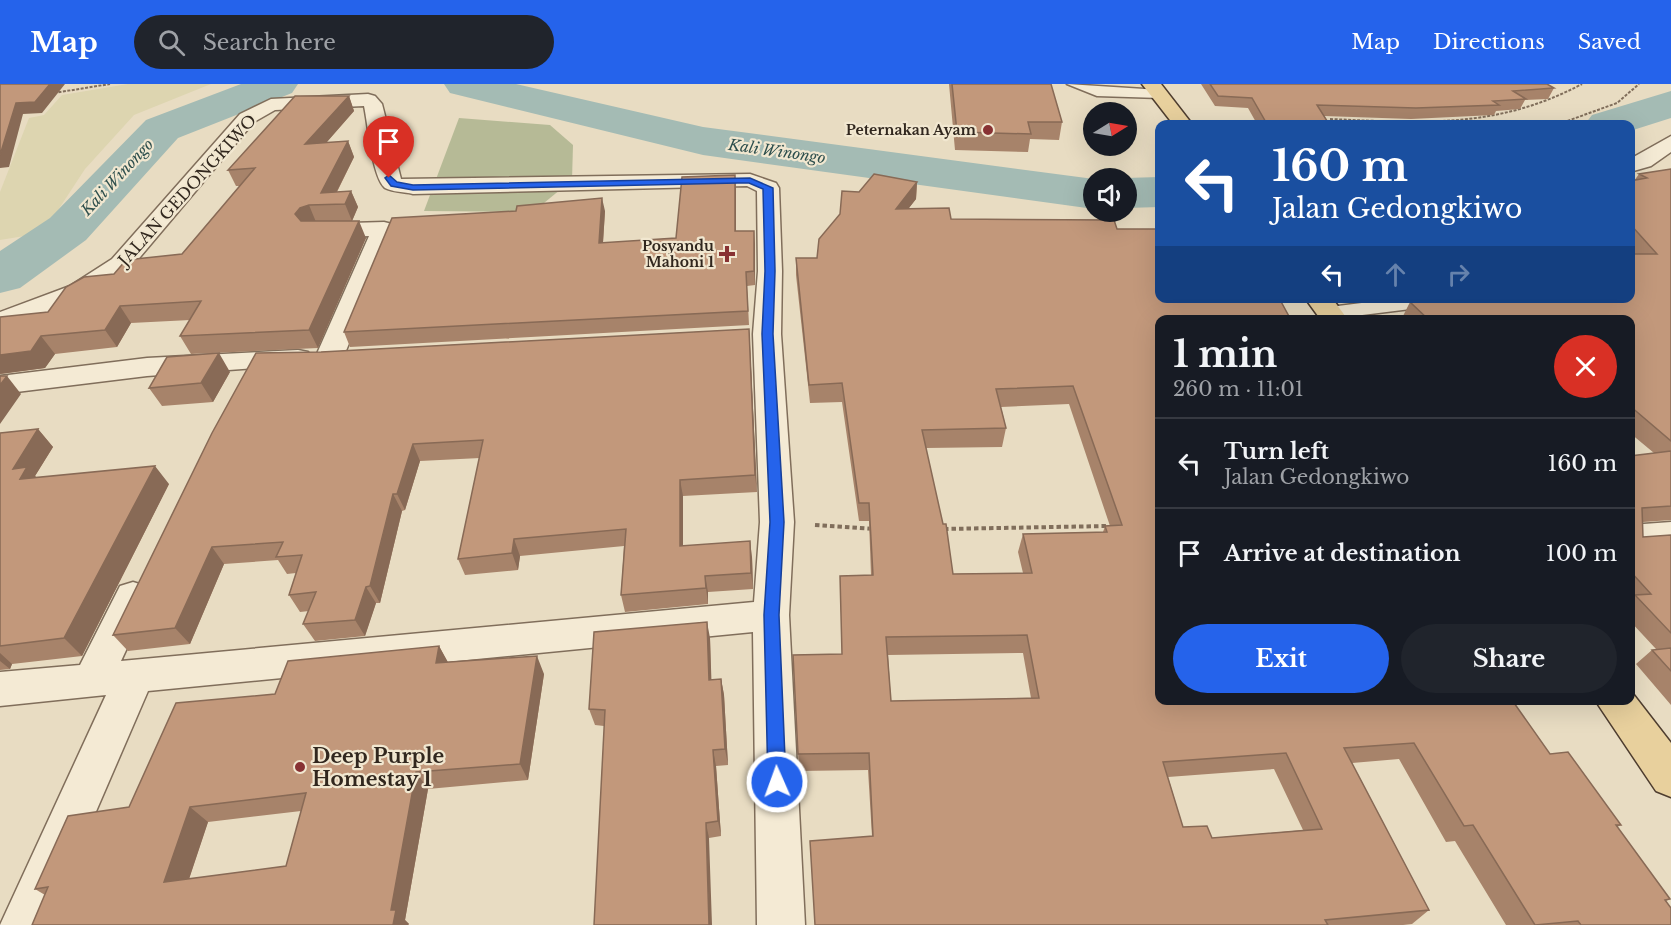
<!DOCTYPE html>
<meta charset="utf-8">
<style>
body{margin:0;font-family:"Libre Baskerville",serif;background:#20242c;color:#f1f3f6;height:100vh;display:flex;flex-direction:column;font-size:22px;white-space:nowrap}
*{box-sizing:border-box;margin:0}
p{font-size:20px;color:#9ea1a6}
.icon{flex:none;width:33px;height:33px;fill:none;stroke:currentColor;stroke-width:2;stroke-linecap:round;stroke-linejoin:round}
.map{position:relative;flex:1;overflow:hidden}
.details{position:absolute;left:1155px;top:231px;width:480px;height:390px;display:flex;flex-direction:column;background:#171b24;border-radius:12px;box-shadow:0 6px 24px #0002}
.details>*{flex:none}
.top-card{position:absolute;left:1155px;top:36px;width:480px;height:183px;border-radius:12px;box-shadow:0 6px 24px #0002;background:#1a4fa0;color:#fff;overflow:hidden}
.needle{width:39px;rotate:79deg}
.tools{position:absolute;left:1083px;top:18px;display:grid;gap:12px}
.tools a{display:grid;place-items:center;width:54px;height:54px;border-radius:50%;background:#171b24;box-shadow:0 6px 24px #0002;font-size:30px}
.pin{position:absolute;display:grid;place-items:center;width:51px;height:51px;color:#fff;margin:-62px -26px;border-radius:50% 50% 50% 0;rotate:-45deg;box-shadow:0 0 6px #0007}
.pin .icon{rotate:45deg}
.me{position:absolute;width:66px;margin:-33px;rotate:358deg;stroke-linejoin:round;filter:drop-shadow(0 0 4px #0008)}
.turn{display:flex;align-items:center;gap:21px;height:126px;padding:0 18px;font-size:27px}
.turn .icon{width:78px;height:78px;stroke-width:2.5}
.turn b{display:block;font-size:42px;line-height:51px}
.lanes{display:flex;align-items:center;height:57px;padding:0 18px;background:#0003;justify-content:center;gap:30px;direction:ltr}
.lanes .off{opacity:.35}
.round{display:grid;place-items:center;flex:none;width:63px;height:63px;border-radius:32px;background:#20242c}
.headline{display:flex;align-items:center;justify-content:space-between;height:102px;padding:0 18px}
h1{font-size:36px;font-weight:700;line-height:45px}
.cta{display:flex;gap:12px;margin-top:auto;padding:12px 18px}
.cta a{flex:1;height:69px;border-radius:36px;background:#2563eb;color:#fff;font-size:24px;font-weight:700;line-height:69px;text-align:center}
.cta a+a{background:#20242c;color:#f1f3f6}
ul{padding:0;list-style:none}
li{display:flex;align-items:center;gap:18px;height:90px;padding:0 18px;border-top:2px solid #363941}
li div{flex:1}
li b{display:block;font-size:22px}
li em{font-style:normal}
header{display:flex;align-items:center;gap:36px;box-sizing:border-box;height:84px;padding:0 30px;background:#2563eb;color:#fff}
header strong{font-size:28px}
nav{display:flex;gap:33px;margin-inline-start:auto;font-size:21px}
.search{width:420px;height:54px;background:#20242c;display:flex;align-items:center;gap:15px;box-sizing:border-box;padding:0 21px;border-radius:33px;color:#9ea1a6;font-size:22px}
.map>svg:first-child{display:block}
.farmland{fill:#ddd5b0}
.cemetery{fill:#b6ba96}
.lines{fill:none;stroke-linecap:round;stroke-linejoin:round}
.river{fill:#a4bbb4;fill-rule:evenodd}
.service-casing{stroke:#806e5b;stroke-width:3}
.minor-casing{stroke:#806e5b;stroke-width:3}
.primary-casing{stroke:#4e3d2f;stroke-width:3}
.path-far1{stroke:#806e5b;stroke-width:2;stroke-dasharray:3 1.5;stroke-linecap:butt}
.path{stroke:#806e5b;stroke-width:4;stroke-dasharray:4.5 3;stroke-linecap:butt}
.service{fill:#f4ead4;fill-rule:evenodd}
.minor{fill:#f4ead4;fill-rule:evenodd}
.primary{fill:#e8d09d;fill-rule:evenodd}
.wall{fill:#a7836a;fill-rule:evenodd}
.shaded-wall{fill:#886a56}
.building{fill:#c2987b;stroke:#886a56;stroke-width:1.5;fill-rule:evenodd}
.route{fill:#2563eb;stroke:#184099;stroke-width:1.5}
.poi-dot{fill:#883233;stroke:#f1e7d0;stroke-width:2}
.labels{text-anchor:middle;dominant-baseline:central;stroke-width:4.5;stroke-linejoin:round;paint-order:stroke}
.far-poi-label{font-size:14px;font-weight:bold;fill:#31271e;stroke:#f1e7d0;text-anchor:end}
.far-water-label{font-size:15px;font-style:italic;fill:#2e4f4d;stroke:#f1e7d0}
.street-label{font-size:16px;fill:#31271e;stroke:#f1e7d0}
.near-poi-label{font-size:20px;font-weight:bold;fill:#31271e;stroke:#f1e7d0;text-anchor:start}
</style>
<header>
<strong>Map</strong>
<div class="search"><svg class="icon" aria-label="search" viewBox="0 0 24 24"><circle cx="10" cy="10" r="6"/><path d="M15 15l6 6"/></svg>Search here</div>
<nav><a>Map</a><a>Directions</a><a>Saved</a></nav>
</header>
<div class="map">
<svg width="1671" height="841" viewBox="0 0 1671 841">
<rect width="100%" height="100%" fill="#e8dcc2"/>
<path class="farmland" d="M128,0H211L134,31L85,85L43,149L0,156V108L29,34L44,31L62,11Z"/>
<path class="cemetery" d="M459,34L550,41L573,61L572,96L533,128L424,127Z"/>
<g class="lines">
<path class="river" d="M241,0H298L292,9L178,54L86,156L20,204L0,209V167L50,134L146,36Z
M444,0H516L703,43L1094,95V125L703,71L450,9Z
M1671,7V34L1630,47V40H1585L1592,31Z
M1160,93V123L1126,124L1125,94Z"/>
<defs>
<path id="service" d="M1067,0L1160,6L1167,10L1160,14L1097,12Z
M1401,214H1460L1451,220L1330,235L1320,229L1330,223Z"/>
<path id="minor" d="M368,10L375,12L382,20L401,95L750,90L776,99L779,104L782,187L781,250L794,438L789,531L805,841H757L753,548L148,607L47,841H0L106,611L0,622V588L80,581L120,502L133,498L146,502L151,512L121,577L754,518L760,438L753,250L758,187L757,107L747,102L413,110C405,108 392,108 385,104C372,93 368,40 364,22L275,26L254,38L130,185C93,215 46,234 0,245V228L70,202L112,175L240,30L271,15Z
M1671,52V68L1651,82L1630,88V75Z
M384,138L392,140L396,145L343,274L339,280L329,282L319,280L315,274L369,152L317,154L309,152L305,147L309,142L317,140Z
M298,266L308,268L312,274L308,280L147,292L0,310V292L147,274Z
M1671,438V464L1630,467V441Z"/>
<path id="primary" d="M1142,0H1161L1192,40H1173Z
M1305,214H1332L1348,236H1321Z
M1630,606L1671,659V713L1656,707L1595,616H1630Z"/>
</defs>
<use href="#service" class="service-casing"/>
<use href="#minor" class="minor-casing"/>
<use href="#primary" class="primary-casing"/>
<path class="path-far1" d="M54,9L110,0
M1330,35C1423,39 1497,45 1582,0
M1559,40L1617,19L1639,0"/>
<path class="path" d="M815,441L874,445
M944,445L1108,442"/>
<use href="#service" class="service"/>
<use href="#minor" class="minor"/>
<use href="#primary" class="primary"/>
</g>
<path class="wall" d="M949,0H1051L1062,38L1059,56L1030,55L1028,68L955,66Z
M1201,0H1547L1554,4L1548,15L1525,16L1520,25L1496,27L1494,31L1411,35L1324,32L1329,40H1257L1248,24L1215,22Z
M349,12L354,27L326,59L348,57L354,73L337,108L351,107L358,123L352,137H328L366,154L318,264L191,270L180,252L190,236L131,239L117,263L55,270L45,284L0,290L48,228L114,190L182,170L240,102H236L228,86Z
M1671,85V436L1643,438V453L1671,451V621L1636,580L1652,566L1656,565L1630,537V372L1654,369L1630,349V236H1406L1403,232L1410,218L1630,214L1634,170L1630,166V97H1634L1639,90Z
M917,98L916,115L908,125L951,135L1117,145L1160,236V616L1550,670L1621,741L1617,743L1670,815L1666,817L1671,841H1506L1455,757L1446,758L1399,675L1352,679L1429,826L1412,840L1403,841H815L872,752L868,686L799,687L793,571L842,570L840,492L871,491L869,437H859L842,318L810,319L796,191V174H817L859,108ZM1069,320L1110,442H1105L1103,448L1023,450L1018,468L1023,489L953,490L926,364L1002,363L1006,344L1001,323ZM1023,569L1031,614L891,617L888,571ZM1274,685L1303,746L1212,754L1183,743L1168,693Z
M736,105V147L755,160V201L747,202L749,241L350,263L344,248L516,127H605L603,159L676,154Z
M749,245L757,408L683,412V461L752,473L753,505L708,508V520L625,528L621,511L624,462L520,472L518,486L465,491L458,475L480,374L420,377L405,426L402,427L380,519H376L365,552L315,557L303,540L309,527L300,528L289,511L296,489L287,490L278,476L224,480L190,560L128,567L113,551L321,268Z
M230,288L213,318L162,322L149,304Z
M38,345L53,363L35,392L36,393L169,400L82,572L12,580L10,585L0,586V349Z
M710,554L711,596L721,595L724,611L728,681L716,682L721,752L709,754L604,642L595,641L589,625Z
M439,562L448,579L544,590L528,696L428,705L405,836L409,840L408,841H32L45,811L35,805L129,723L275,610ZM301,727L286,782L189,795L208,738Z"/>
<path class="shaded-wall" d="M50,0H65L42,29L23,30L9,83L0,84V71L16,19Z
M349,12L354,27L312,75L305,60Z
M348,57L354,73L330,121L321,109Z
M735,91L736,105V161L735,147Z
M917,98L916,115L895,142L896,125Z
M351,107L358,123L352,137L345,120Z
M602,114L605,127L602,173L599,159Z
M309,121L316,138L303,147L295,130L300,124Z
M359,137L366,154L318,264L309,246Z
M754,147L755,160V201L754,187Z
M120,222L131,239L117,263L105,246Z
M749,245L750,261L757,408L755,391Z
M41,252L55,270L45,284L0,290V271Z
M219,269L230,288L213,318L201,299Z
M7,292L21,310L0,340V301Z
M38,345L53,363L35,392L43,401L20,395L13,385Z
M413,360L420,377L405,426L397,410Z
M155,382L169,400L82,572L64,554Z
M680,396L683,412V478L680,462Z
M393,410L402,427L380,519L370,502Z
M514,455L520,472L518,486L512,469Z
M750,457L752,473L753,505L751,489Z
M212,463L224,480L190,560L175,544Z
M705,492L708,508V520L706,504Z
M366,503L376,519L365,552L355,536Z
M707,538L710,554L712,613L709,596Z
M439,562L449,580L436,579Z
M0,569L12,580L10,585L0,577Z
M537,572L544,590L528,696L520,680Z
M721,595L724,611L728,681L725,665Z
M713,666L716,682L721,752L718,737Z
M416,688L428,705L405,836L409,840L408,841H393L391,826Z
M190,723L208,738L183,813L164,798Z
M706,739L709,754L712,841H709Z"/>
<path class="building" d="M0,0H50L35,18L16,19L0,71Z
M952,0H1051L1062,38H1028L1031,50L957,48Z
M1210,0H1547L1554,4L1513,7L1526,15L1493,17L1499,21L1416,24L1317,21L1329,40H1267L1252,14L1218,12Z
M295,12H349L305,60L348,57L321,109L351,107L345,120L309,121L300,124L295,130L301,137H359L309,246L180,252L201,217L120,222L105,246L41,252L31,267L0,271V233L48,228L66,203L84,193L114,190L126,176L182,170L255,84L228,86Z
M1671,85V357L1630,322V236H1429L1410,218L1443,214H1630V170H1657L1630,140V97L1647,94L1639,90Z
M874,90L917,98L896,125L949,124L951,135L1114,136L1117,145H1160V214H1279L1291,236H1160V616H1512L1550,670L1568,668L1621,741H1616L1670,815L1665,816L1671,824V841H1581L1578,837L1535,841L1473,741L1464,742L1414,659L1344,664L1429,826L1325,836L1328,841H815L810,757L873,752L869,669L798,670L793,571L842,570L840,492L873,491L869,419H859L842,299L809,301L796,174H817L819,155L840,130L842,107L859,108ZM1073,302L1122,441L1105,442L1107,448L1023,450L1032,489L953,490L946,440H943L922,346L1006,344L996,305ZM1027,551L1039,614L891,617L886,553ZM1286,669L1322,745L1212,754L1207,742L1183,743L1163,678Z
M735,91V147H754V187L746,188L748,227L344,248L392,134L516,127L517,122L602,114L599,159L676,154L682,93Z
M749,245L755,391L680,396V462L750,457L751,489L705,492L706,504L621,511L626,445L514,455L512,469L458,475L483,356L413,360L397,410H393L370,502L366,503L355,536L303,540L316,508L289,511L302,471L276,473L283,458L212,463L175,544L113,551L212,349L256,269L321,268Z
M219,269L201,299L149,304L167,273Z
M0,292H7L0,301Z
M38,345L13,385L27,383L20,395L155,382L64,554L0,562V349Z
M1671,367V422L1642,424L1643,453L1671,451V549L1635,511L1651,510L1630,487V372Z
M707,538L709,596L721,595L725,665L713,666L718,737L706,739L709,841H594L605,626L589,625L594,548Z
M439,562L436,579L537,572L520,680L416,688L391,826H396L393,841H32L48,803L35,805L68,732L129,723L176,619L275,610L288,577ZM306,709L286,782L164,798L190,723Z
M1671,564V587L1652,566Z"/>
<path class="route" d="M389,91L397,98L413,101L750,94L773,104L775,187L773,250L784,438L779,531L786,698L783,704L777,706L770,704L768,698L764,531L770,438L762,250L765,187L763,105L749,99H738L413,106L391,102L385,94Z"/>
<g class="poi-dot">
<circle cx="988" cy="46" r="6"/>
<path d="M724 161h6v6h6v6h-6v6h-6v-6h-6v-6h6z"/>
<circle cx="300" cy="683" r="6"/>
</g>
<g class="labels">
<g class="far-poi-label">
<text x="976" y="46">Peternakan Ayam</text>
<text x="714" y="162">Posyandu<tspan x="714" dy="16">Mahoni 1</tspan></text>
</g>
<g class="far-water-label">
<text transform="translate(777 67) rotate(8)">Kali Winongo</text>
<text transform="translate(117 93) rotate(-47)">Kali Winongo</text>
</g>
<g class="street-label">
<text transform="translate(187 106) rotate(-48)">JALAN GEDONGKIWO</text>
</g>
<g class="near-poi-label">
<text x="312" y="672">Deep Purple<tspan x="312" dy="23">Homestay 1</tspan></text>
</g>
</g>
</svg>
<div class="tools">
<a><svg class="needle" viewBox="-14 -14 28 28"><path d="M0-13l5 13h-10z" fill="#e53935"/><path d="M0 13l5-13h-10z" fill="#9ea1a6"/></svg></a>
<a><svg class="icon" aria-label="sound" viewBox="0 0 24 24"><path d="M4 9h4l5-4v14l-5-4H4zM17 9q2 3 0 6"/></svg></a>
</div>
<div class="pin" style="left:389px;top:94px;background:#d93025"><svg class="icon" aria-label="arrive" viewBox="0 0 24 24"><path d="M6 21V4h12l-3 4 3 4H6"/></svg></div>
<svg class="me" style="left:777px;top:698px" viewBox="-20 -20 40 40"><circle r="17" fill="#2563eb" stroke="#fff" stroke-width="3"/><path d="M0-11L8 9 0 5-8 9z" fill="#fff"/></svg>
<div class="top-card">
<div class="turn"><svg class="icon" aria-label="left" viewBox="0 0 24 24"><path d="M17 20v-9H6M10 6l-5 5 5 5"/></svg><div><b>160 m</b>Jalan Gedongkiwo</div></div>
<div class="lanes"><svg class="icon" aria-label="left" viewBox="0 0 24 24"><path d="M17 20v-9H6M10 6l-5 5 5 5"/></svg><svg class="icon off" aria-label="ahead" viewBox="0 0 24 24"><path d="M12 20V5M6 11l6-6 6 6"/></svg><svg class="icon off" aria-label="right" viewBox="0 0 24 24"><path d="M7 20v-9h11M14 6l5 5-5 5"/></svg></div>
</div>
<section class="details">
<div class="headline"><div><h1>1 min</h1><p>260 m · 11:01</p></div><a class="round" style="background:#d93025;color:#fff"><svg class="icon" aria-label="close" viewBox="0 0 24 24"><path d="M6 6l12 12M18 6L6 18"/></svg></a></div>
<ul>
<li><svg class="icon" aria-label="left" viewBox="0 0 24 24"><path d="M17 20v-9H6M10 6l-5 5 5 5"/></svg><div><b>Turn left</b><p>Jalan Gedongkiwo</p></div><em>160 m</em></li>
<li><svg class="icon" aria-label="arrive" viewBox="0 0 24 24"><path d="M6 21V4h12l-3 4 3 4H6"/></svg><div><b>Arrive at destination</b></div><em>100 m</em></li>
</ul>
<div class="cta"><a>Exit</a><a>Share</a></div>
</section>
</div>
